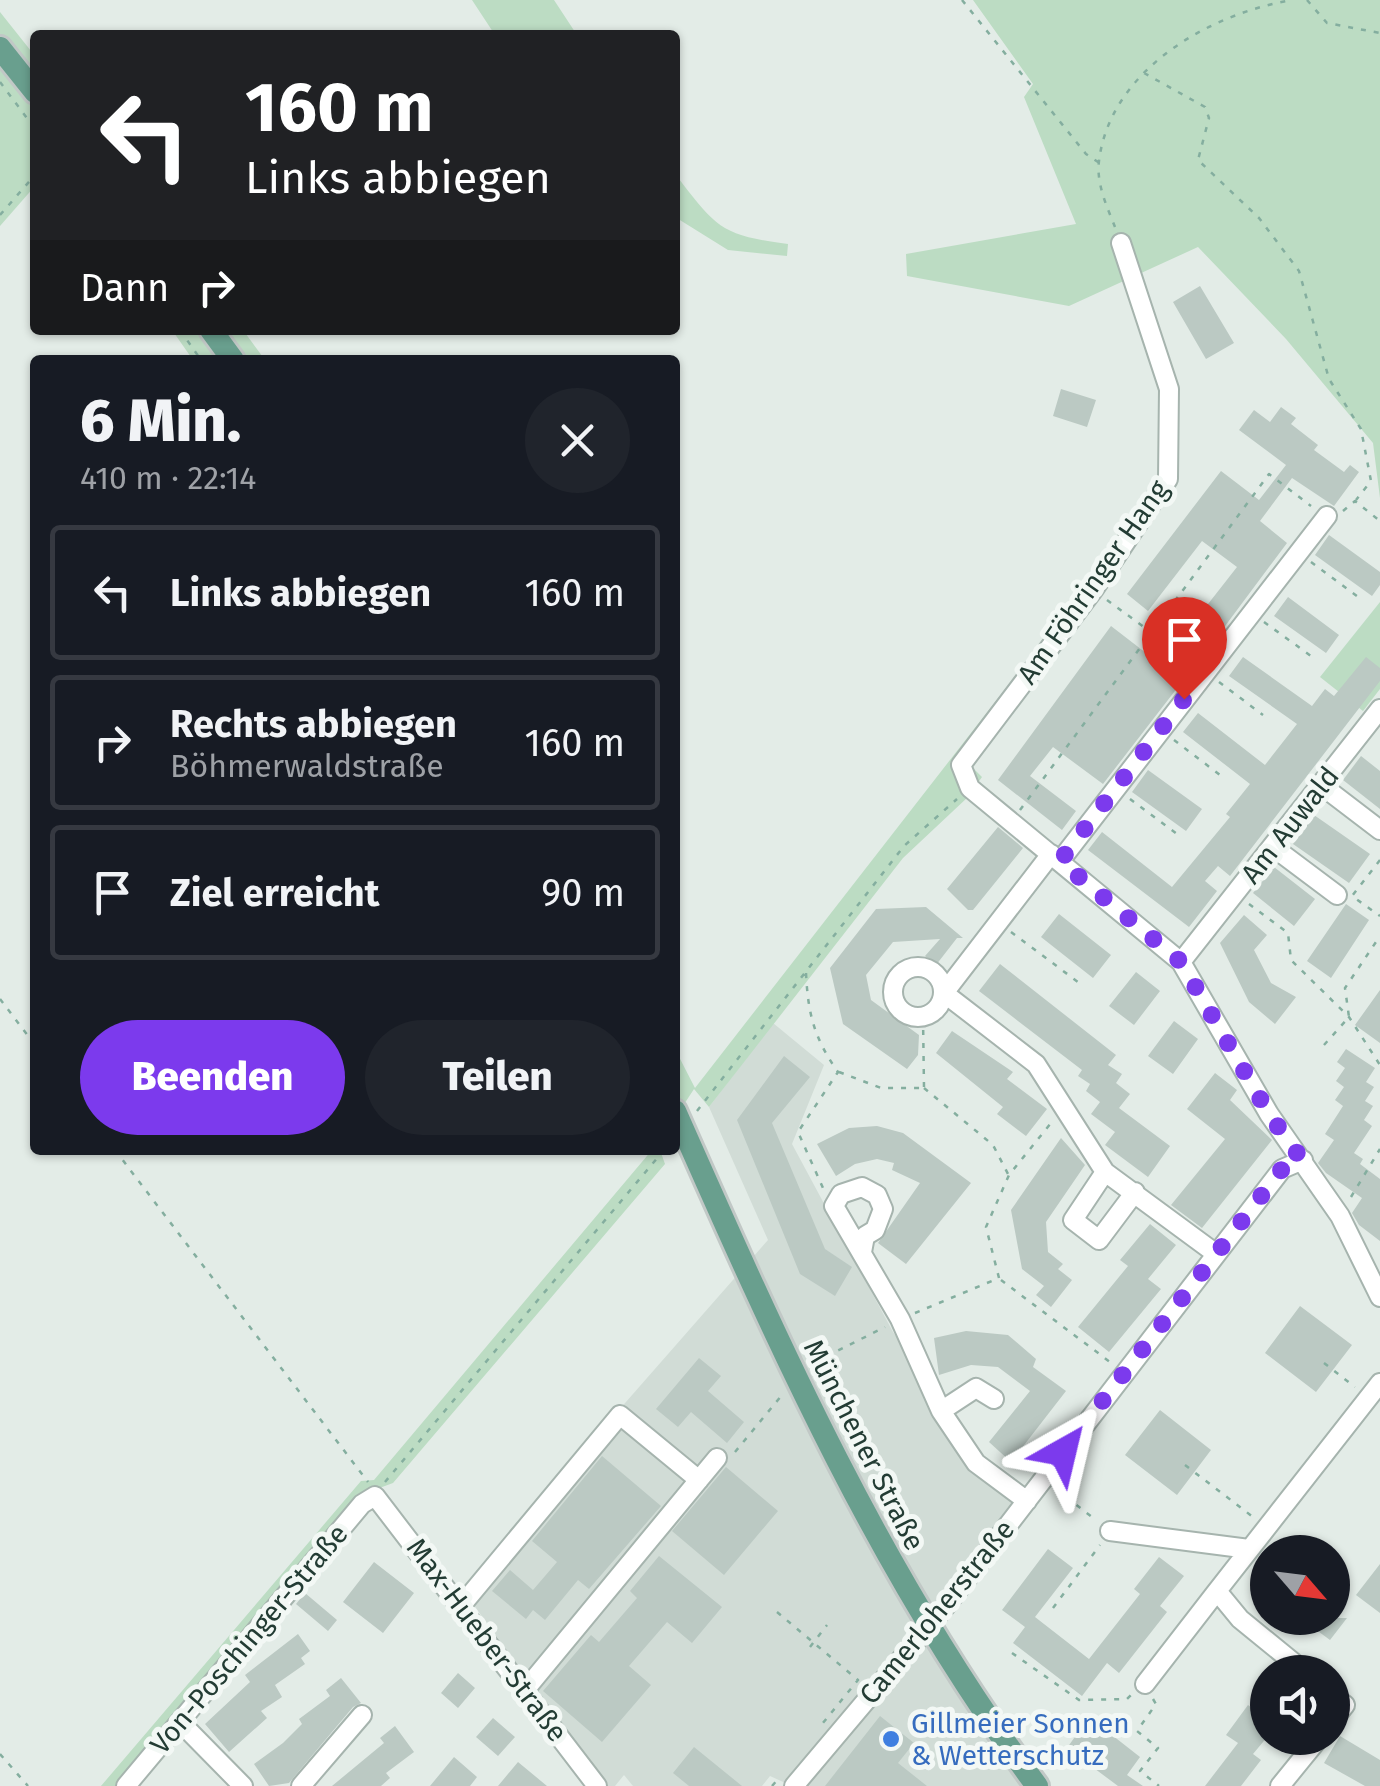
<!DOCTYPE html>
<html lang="de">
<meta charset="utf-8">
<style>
body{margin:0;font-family:"Fira Sans",sans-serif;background:#20242c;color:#f1f3f6;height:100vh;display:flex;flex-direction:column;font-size:38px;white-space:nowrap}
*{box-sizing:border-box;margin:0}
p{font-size:32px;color:#9ea1a6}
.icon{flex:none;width:55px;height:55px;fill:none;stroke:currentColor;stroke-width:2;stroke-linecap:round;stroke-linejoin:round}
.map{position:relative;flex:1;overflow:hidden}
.sheet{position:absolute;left:30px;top:355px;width:650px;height:800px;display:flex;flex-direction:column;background:#171b24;border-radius:10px;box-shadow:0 2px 8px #0004}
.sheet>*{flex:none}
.guide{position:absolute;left:30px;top:30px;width:650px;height:305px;border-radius:10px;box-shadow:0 2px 8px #0004;background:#202124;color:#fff;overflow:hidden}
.needle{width:65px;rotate:118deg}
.buttons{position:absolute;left:1250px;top:1535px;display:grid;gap:20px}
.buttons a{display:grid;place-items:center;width:100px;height:100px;border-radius:50%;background:#171b24;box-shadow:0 2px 8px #0004;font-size:50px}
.pin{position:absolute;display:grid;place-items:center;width:85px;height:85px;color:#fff;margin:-102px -42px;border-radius:50% 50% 50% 0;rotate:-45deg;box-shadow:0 0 10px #0007}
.pin .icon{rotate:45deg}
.me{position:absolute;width:110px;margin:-55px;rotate:37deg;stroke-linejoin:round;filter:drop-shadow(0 0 8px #0008)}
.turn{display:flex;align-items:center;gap:35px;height:210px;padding:0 50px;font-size:45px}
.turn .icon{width:130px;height:130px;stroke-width:2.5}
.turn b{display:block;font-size:70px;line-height:85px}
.then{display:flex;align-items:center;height:95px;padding:0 50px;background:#0003;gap:20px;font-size:38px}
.round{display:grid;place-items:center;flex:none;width:105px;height:105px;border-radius:52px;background:#20242c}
.overview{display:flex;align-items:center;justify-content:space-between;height:170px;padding:0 50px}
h1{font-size:60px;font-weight:800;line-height:75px}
.action{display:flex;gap:20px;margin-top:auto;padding:20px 50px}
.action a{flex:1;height:115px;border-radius:60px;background:#7c3aed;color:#fff;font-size:40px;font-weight:800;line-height:115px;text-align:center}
.action a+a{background:#20242c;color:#f1f3f6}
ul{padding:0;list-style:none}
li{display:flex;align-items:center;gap:30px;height:135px;margin:0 20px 15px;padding:0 30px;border:5px solid #363941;border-radius:10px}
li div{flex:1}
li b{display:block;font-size:38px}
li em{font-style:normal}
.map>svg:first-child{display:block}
.built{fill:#d1dcd6}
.green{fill:#bcdcc3}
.building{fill:#bbc9c3}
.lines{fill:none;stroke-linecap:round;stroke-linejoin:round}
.minor-casing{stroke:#a6b4ae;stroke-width:22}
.major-casing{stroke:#c1c8c6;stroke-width:28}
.path{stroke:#84ae9f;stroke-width:2.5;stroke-dasharray:5 8;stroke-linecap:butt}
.minor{stroke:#fff;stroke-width:18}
.major{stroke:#699f8e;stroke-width:22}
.route{stroke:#7c3aed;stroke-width:18;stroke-dasharray:0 32.4}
.shop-dot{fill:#3f7fe0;stroke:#f3f8f5;stroke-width:4}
.labels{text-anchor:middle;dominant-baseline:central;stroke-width:10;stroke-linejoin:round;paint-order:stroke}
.street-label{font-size:28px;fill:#233c34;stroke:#f3f8f5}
.shop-label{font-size:28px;fill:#366cbe;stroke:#f3f8f5;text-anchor:start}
</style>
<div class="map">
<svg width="1380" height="1786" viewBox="0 0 1380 1786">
<rect width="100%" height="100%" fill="#e3ece7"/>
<path class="built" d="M773,1023L824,1065L792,1144L893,1332L1021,1511L927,1626L1034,1786H792L770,1776L762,1786H633L624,1775L615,1786H606L462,1589L768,1240L709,1107Z"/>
<path class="green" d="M472,0H554L577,35H495Z
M973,0H1380V498L1373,443L1286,339L1198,247L1069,306L907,276L906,254L1076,224L1024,97L1033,84Z
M0,12L35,56V186L0,226Z
M675,174C717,228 720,235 788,244L787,256L728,250L675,217Z
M172,330H243L265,360H193Z
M1143,501L1158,510L969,764L982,777L968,797L903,858L709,1107L694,1089L675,1118V1049L695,1088L1086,585Z
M1380,602V689L1363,711L1320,677Z
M652,1150H660L665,1164L393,1483L366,1493L118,1786H101L361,1481L374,1480Z"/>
<path class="building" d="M1200,286L1234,343L1206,359L1173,302Z
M1061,389L1096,400L1087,427L1053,416Z
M1281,407L1296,418L1291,424L1318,445L1314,450L1344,472L1350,465L1359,472L1334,506L1292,478L1260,521L1287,543L1205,653L1183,636L1237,567L1202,541L1148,611L1127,594L1221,471L1259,500L1286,465L1239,430L1254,410L1270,422Z
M1329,535L1380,572V585L1372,596L1315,555Z
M1288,597L1339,635L1326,653L1274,616Z
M1111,626L1146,653L1151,646L1188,674L1103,784L1053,747L1030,776L1076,811L1062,830L998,780Z
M1243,657L1312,706L1325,689L1334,696L1366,657L1380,668V681L1230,876L1218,866L1205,881L1217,891L1189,927L1088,850L1102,832L1172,887L1230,817L1226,814L1250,784L1183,732L1198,713L1265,765L1297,724L1229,676Z
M1361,756L1380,771V809L1343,780Z
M1148,770L1202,809L1186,831L1132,792Z
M1314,815L1370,854L1349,883L1293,844Z
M998,827L1023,848L973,910H968L947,889Z
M1274,867L1315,899L1294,926L1253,893Z
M1346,904L1369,920L1331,978L1307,961Z
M926,907L963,938H957L936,965L925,956L940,939L893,942L866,975L871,1000L919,1035L918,1055L907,1069L843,1024L830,968L876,909Z
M1059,914L1111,955L1093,978L1041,937Z
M1244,915L1267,935L1254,950L1271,983L1296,997L1275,1024L1249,1002L1220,943Z
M1000,964L1116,1055L1108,1065L1122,1074L1116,1083L1130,1094L1119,1108L1170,1146L1148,1177L1105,1145L1115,1132L1091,1114L1100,1102L1086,1091L1090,1084L1078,1076L1082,1070L979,991Z
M1136,972L1160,991L1134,1025L1109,1006Z
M1380,990V1043L1355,1025Z
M1174,1021L1198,1039L1173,1074L1148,1056Z
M952,1031L1013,1072L1007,1079L1047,1109L1026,1136L997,1114L1003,1107L936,1053Z
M1346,1049L1375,1068L1366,1082L1374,1087L1365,1101L1373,1106L1364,1120L1372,1126L1354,1153L1363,1159L1360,1164L1380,1179V1241L1359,1225L1352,1213L1362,1198L1326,1173L1318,1163L1334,1140L1325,1134L1343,1106L1335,1100L1344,1087L1336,1081L1345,1068L1337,1062Z
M784,1056L810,1077L772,1123L825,1249L852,1267L835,1296L800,1274L737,1120Z
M1215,1073L1237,1090L1230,1100L1272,1140L1202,1228L1171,1205L1225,1139L1187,1109Z
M877,1126L903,1133L971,1183L906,1264L878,1243L920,1183L892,1170L894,1163L877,1159L855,1164L836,1176L817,1144L849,1128Z
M1061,1138L1085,1165L1046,1222L1048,1252L1063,1264L1058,1269L1072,1280L1051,1307L1036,1295L1044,1286L1022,1269L1011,1210Z
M1150,1224L1176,1245L1148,1279L1161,1289L1109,1352L1078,1327L1128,1266L1120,1260Z
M1300,1306L1352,1345L1316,1392L1265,1353Z
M966,1331L1008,1335L1036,1359L1033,1367L1066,1391L1011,1462L989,1442L1030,1391L998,1367L971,1365L939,1375L934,1338Z
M699,1358L721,1376L708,1391L744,1422L727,1443L691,1412L678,1427L656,1409Z
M1160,1410L1211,1450L1177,1495L1125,1455Z
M602,1456L661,1506L589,1589L578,1580L545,1620L533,1610L526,1619L492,1591L510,1570L533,1590L557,1562L532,1541Z
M726,1467L778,1511L724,1575L672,1531Z
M1048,1549L1073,1568L1035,1617L1089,1659L1140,1594L1134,1589L1159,1557L1184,1576L1160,1606L1167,1612L1119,1673L1107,1663L1082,1696L1013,1643L1025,1627L1002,1610Z
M659,1556L722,1607L692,1643L667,1622L629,1666L651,1685L602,1742L543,1691L591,1635L599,1642L637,1598L630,1591Z
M374,1562L414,1593L383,1633L343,1602Z
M1380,1564V1613L1356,1595Z
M305,1593L337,1620L328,1631L296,1604Z
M1300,1618H1347L1330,1640Z
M298,1634L310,1651L301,1658L305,1664L275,1685L282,1697L261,1711L267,1718L229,1752L205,1724L250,1682L245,1675Z
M458,1673L475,1688L458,1708L441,1693Z
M341,1678L361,1703L353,1707L289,1783L269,1786L254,1764L283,1743L302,1724L299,1719L330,1696L326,1690Z
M1248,1705L1268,1720V1736L1253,1754L1261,1760L1241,1786H1205L1238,1743L1226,1735Z
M880,1716L914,1743L898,1763L927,1786H825Z
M1089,1717L1140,1757L1127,1775L1143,1786H1118L1067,1748Z
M493,1718L515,1737L498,1756L476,1737Z
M395,1726L414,1752L386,1773L390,1778L381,1786H332L384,1743L380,1738Z
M1340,1736L1380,1760V1786H1365L1324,1763Z
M694,1747L742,1786H689L673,1773Z
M454,1757L477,1777L470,1786H430Z
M518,1762L547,1786H498Z"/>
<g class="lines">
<defs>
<path id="minor" d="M1121,243L1169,389L1168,479L1094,589L961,765L970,788L1181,962L1269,1114L1340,1216L1380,1297
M1321,785L1380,830
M1273,847L1337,895
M1051,854L944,993L1036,1064L1105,1172L1215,1253
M1060,861L1327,516
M1181,962L1380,709
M893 992a25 25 0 1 1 50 0a25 25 0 1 1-50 0Z
M1105,1172L1073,1220L1099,1240L1135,1192
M862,1252L865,1236L875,1230L883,1209L877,1195L862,1187L841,1194L834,1206L900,1319L941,1411
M994,1399L976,1388L941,1411L976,1463L1027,1501
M1110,1531L1249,1549
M461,1606L620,1415L699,1480
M1305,1672L1240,1619L1217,1591L1380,1383
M1145,1684L1217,1591
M525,1690L717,1458
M1332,1695L1345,1705L1332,1721
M180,1722L243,1786
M126,1786L362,1504L375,1496L597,1786
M301,1786L362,1715
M794,1786L945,1607L1282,1169L1303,1160
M1280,1786L1319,1738"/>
<path id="major" d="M0,48L35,92
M211,330L233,360
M675,1111C779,1346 882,1579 1037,1786"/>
</defs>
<use href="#minor" class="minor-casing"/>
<use href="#major" class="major-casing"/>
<path class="path" d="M962,0L1086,154L1098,162
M1307,0L1327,23L1380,33
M1144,73L1205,107L1209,118L1198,160L1259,218L1299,271L1329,379L1361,429L1371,481L1356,500
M0,82L35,129
M0,215L35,175
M1115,227C1107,207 1096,183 1099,161C1110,70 1210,13 1293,0
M180,330L201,360
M1343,511L1355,501L1380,521
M1311,562L1361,599
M1107,600L1193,663
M1264,622L1311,656
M1219,682L1263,715
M1174,740L1220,775
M1130,799L1177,834
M1020,810L1269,474L1311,506
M1380,860L1352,896L1380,916
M1249,904L1288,933L1291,960L1349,1017L1380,1065
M1011,932L1082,985
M806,973C808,1014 814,1038 838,1072L798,1132L823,1188
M0,999L35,1045
M923,1017L924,1087
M1324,1045L1349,1017L1345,988L1380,936
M839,1072L881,1088H923
M924,1088L993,1145L1008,1174
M697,1111L904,846L957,799
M115,1150L368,1482
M1351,1197L1380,1149
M1001,1280L1110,1362
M915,1313L999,1278L986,1227L1009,1175L1051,1123
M815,1362L885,1327
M1324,1363L1355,1387
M735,1452L782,1395
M1185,1465L1253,1517
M385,1482L664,1150
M1056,1489L1097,1521
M1053,1608L1100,1545
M777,1612L858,1680L818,1729
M810,1647L827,1625
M1012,1653L1079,1700L1127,1699L1132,1694
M1153,1699L1156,1704L1137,1731L1158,1748L1140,1771L1159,1786
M0,1754L28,1786
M772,1786L779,1778"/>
<use href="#minor" class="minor"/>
<use href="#major" class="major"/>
</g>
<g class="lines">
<path class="route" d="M1063,1452L1282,1169L1302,1160L1269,1114L1181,962L1060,861L1184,699"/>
</g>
<circle class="shop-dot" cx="891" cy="1739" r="10"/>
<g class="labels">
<g class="street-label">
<text transform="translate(1093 582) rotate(-55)">Am Föhringer Hang</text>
<text transform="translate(1290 825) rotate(-52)">Am Auwald</text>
<text transform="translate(864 1445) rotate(63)">Münchener Straße</text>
<text transform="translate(937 1612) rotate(-51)">Camerloherstraße</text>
<text transform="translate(249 1639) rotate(-50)">Von-Poschinger-Straße</text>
<text transform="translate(487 1640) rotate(53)">Max-Hueber-Straße</text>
</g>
<g class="shop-label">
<text x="911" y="1723">Gillmeier Sonnen<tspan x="911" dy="32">&amp; Wetterschutz</tspan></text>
</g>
</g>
</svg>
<div class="buttons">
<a><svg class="needle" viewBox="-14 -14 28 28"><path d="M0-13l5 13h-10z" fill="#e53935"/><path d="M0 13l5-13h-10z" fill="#9ea1a6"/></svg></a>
<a><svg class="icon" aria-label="sound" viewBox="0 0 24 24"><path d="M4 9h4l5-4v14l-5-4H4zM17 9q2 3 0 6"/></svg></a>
</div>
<div class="pin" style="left:1184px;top:699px;background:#d93025"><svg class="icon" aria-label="arrive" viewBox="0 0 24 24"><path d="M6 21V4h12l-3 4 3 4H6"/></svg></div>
<svg class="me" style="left:1063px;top:1452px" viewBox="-20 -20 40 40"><path d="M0-17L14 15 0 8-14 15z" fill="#7c3aed" stroke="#fff" stroke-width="4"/></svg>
<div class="guide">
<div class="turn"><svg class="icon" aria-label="left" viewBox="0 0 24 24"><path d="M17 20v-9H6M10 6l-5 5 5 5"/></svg><div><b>160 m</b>Links abbiegen</div></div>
<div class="then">Dann<svg class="icon" aria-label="right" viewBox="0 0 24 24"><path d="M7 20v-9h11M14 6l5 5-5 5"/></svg></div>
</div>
<section class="sheet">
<div class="overview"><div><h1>6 Min.</h1><p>410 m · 22:14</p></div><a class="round"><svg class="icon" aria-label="close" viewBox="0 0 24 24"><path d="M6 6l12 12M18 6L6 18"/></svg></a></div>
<ul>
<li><svg class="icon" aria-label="left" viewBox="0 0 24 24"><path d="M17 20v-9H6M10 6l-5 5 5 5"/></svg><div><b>Links abbiegen</b></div><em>160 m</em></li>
<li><svg class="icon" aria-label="right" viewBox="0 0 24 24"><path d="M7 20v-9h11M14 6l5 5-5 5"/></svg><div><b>Rechts abbiegen</b><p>Böhmerwaldstraße</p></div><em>160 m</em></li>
<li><svg class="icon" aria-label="arrive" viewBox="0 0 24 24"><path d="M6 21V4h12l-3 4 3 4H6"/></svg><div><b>Ziel erreicht</b></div><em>90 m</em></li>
</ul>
<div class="action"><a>Beenden</a><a>Teilen</a></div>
</section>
</div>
